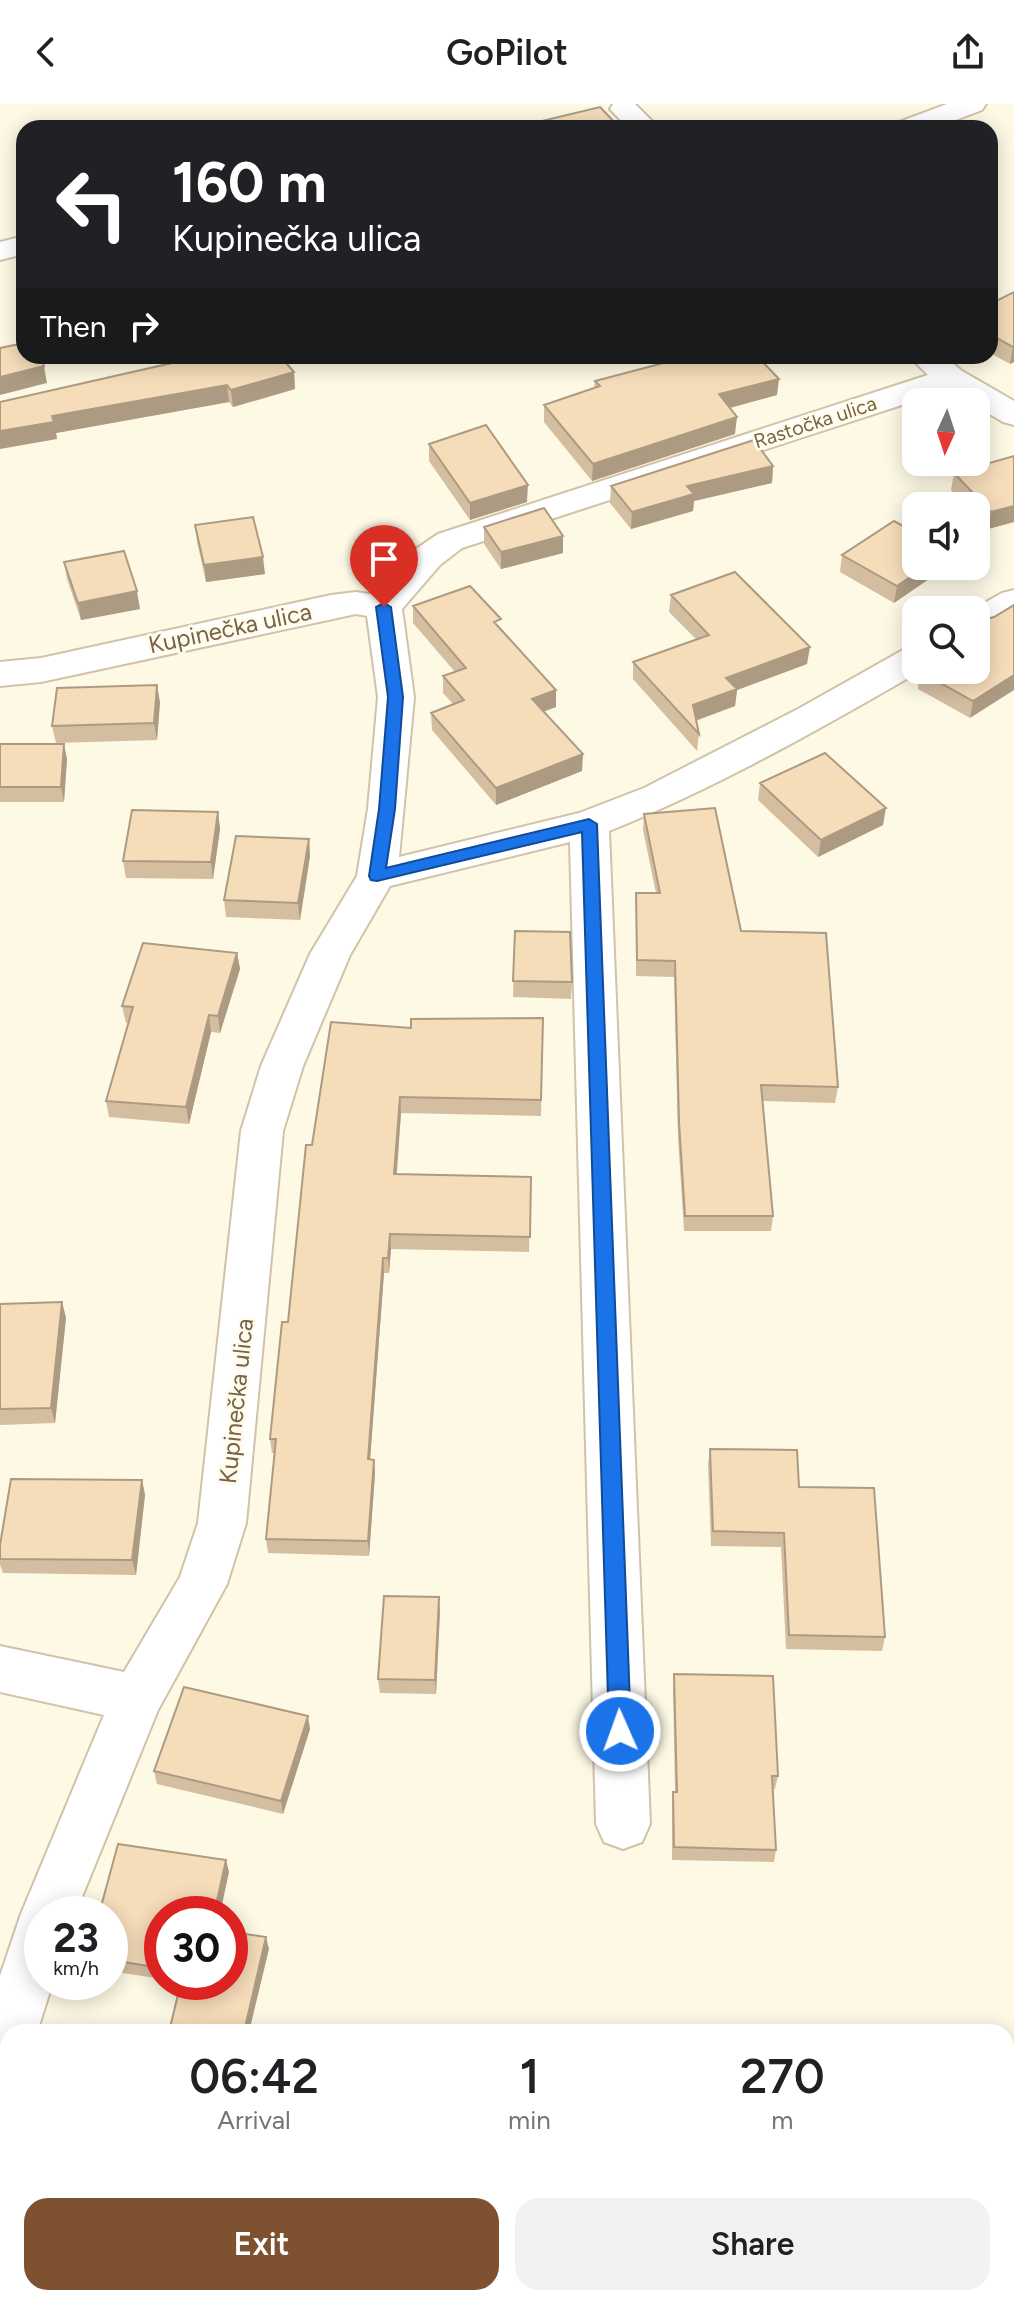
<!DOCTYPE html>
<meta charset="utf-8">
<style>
body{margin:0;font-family:Figtree,sans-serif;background:#f2f2f2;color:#202124;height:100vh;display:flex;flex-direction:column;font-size:30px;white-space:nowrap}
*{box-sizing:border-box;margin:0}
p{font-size:26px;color:#757577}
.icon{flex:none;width:44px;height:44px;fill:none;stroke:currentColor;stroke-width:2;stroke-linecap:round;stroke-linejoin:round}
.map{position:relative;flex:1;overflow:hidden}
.details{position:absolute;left:0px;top:1920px;width:1014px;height:282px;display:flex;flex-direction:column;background:#fff;border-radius:24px 24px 0 0;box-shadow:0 4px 20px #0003}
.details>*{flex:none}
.banner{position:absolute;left:16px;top:16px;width:982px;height:244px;border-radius:24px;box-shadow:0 4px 20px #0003;background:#202124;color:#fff;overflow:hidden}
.needle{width:52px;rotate:183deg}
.controls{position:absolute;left:902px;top:284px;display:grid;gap:16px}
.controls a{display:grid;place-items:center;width:88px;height:88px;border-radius:16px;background:#fff;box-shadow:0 4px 20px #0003;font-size:40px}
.speed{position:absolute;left:24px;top:1792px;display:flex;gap:16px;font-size:40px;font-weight:700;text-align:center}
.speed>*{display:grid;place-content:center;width:104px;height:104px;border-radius:50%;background:#fff;box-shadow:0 4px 20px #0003;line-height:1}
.speed small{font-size:20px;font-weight:400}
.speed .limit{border:12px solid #d22;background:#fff;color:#111}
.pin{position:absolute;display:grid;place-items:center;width:68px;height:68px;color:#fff;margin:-82px -34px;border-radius:50% 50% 50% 0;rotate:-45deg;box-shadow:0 0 8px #0007}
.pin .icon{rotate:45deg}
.me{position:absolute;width:88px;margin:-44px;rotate:358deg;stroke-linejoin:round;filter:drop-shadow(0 0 6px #0008)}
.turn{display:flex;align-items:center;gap:28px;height:168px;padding:0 24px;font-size:36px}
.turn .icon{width:104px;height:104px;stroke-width:2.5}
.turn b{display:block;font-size:56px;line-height:68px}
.then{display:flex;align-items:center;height:76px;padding:0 24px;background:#0003;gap:16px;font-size:30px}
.eta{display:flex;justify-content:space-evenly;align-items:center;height:136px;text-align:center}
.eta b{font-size:48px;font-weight:600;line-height:56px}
.action{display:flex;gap:16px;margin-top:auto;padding:16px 24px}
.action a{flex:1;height:92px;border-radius:24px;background:#7e5131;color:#fff;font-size:32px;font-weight:600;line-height:92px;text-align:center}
.action a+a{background:#f2f2f2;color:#202124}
header{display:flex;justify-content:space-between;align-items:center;height:104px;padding:0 24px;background:#fff;font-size:36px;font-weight:600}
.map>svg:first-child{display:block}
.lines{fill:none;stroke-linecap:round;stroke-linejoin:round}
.minor-casing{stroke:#d1c2a9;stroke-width:4}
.minor{fill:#fff;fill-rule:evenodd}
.wall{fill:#d4bea0}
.shaded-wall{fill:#ac9b82}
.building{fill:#f6ddba;stroke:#ac9b82;stroke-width:2}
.route{fill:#1a73e8;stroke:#114b97;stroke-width:2}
.labels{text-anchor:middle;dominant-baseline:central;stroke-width:6;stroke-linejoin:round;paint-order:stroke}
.far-street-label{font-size:20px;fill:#796347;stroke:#fffbed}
.street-label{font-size:24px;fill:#796347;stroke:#fffbed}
</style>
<header><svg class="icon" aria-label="back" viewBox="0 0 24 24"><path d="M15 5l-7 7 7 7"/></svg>GoPilot<svg class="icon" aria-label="share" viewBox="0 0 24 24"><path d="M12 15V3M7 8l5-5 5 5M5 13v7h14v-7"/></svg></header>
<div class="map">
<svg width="1014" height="2201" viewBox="0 0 1014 2201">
<rect width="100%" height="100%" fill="#fef9e5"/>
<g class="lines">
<defs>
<path id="minor" d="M613,0H635L659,24H628L610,5Z
M947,0H986L982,6L935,24H895L899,18Z
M24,132V150L0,156V138Z
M916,252H944L962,267L1014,297V321L1003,318L976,302V298H969L948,286L462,444L440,461L402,505L414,593L399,753L579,709L644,684L798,605L903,546L916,542V566H922C820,625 718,683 609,727L650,1720L642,1738L623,1745L604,1738L596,1720L570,738L390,782L350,851L303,962L283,1027L246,1419L227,1480L158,1606L75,1810H42V1878H53L37,1928H8V1956L0,1952V1872L21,1810L104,1611L0,1588V1542L124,1568L180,1473L198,1419L241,1027L261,962L310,850L357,772L368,705L378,593L367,512L356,510L41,578L0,582V558L41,554L331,491L356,488L376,491L416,445L438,430L928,271L913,256Z
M1014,486V512L989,527L976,530V506H972L1002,489Z"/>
</defs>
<use href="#minor" class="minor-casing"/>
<use href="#minor" class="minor"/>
</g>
<path class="wall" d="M1014,188V258L1010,260L990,249V200Z
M294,268L295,285L233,303L229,298L56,329L57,335L0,298Z
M595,277L777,291L730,304L735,330L592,377L544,318V301L594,284Z
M429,340L527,398L470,416L429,357Z
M1014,352V418L988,425L976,413V402H966L951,386L954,369Z
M773,362L772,379L694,397L693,407L631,425L610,399L611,382Z
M195,421L265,470L206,478L197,438Z
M484,423L563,432V449L501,465L484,440Z
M842,451L945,464L894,499L840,468Z
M64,458L140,505L81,516L67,475Z
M671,491L807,560L737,586L735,602L696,617L699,630L697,647L633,575V558L696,535L669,508Z
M413,502L501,524L556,586V603L544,607L582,667L496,701L432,626L431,609L453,600L443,589V572L455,568L413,519Z
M994,513L970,614L918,585L919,566H976Z
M160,598L157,636L56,639L52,622Z
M0,640L67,655L64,698H0Z
M760,679L883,721L818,753L758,696Z
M218,708L220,725L213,775L126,774L123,757Z
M644,710L741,827L838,983L835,999L763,997L773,1112L771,1127H684L678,1034L674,873L636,872V789H656L643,726Z
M309,735L310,752L300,816L226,813L224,796Z
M515,827L572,878L571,895L513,893Z
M237,849L240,865L220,929L211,928L189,1020L109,1013L106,997L128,919H126L122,902Z
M543,914L541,1012L401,1009L397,1070L531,1073L529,1148L391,1145L389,1169H384L370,1355L374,1356L375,1370L369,1452L268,1449L266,1435L275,1349H272L270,1335L288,1218L312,1041L411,924Z
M62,1198L66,1214L55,1319L0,1321V1200Z
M710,1345L799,1383L885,1533L882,1547L786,1545L781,1443L711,1442L708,1360Z
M142,1376L145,1391L136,1471L3,1469L0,1461V1441Z
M440,1507L436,1590L380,1589L378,1575Z
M674,1570L778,1672L775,1685H773L776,1746L774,1758L672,1756V1701L673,1688H675L673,1584Z
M310,1625L283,1710L157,1680L154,1667Z
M226,1756L229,1768L162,1810V1875L110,1867V1810Z"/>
<path class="shaded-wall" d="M1013,243H1014V258L1010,260Z
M44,262L47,279L0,291V273Z
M294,268L295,285L233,303L231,286Z
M779,275L777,291L718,307L719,290Z
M227,281L229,298L56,329L57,335L0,345V327L52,312Z
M737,313L735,330L592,377L593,360Z
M773,362L772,379L694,397L693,407L631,425L632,408L687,382Z
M528,381L527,398L470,416V399Z
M1014,402V418L988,425L991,408Z
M563,432V449L501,465V448Z
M263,453L265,470L206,478L204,461Z
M926,462H945V464L894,499L897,482Z
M137,487L140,505L81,516L78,499Z
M810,543L807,560L737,586L735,602L691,618L693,601L726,574Z
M1014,571V586L970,614L973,597Z
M157,581L160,598L157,636L154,619Z
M556,586V603L532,612V595Z
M64,640L67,655L64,698L61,683Z
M583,650L582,667L496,701V684Z
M886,704L883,721L818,753L821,736Z
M218,708L220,725L213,775L211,758Z
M309,735L310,752L300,816L298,799Z
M237,849L240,865L220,929L218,912Z
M209,911L211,928L189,1020L186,1003Z
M400,993L401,1009L395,1086L394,1070Z
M390,1130L391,1145L389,1169L388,1154Z
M383,1154L384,1169L369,1370L368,1355Z
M62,1198L66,1214L55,1319L51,1304Z
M374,1356L375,1370L369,1452L368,1437Z
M142,1376L145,1391L136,1471L132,1456Z
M439,1493L440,1507L436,1590L435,1576Z
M308,1612L310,1625L283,1710L281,1697Z
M226,1756L229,1768L220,1810H214Z
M266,1833L269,1845L249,1928H244Z
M292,2194H296V2201H291Z"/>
<path class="building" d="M600,3L620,24H513Z
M1014,188V243H1013L990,230V200Z
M24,239V252H39L44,262L0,273V244Z
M200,252H280L294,268L231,286L227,281L52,312L54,318L0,327V298L172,259Z
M690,252H757L779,275L719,290L737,313L593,360L544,301L600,282L595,277Z
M486,321L528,381L470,399L429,340Z
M754,336L773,362L687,382L694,390L632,408L611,382Z
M1014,352V402L991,408L954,369Z
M544,404L563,432L501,448L484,423Z
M253,413L263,453L204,461L195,421Z
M894,417L916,429V462H926L897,482L842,451Z
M124,447L137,487L78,499L64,458Z
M735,468L810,543L726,574L737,585L693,601L699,630L633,558L709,531L671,491Z
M470,482L501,515L494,518L556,586L532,595L583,650L496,684L431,609L464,596L443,572L466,564L413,502Z
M1014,501V571L973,597L921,568V566H976V518L994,513Z
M157,581L154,619L52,622L57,584Z
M0,640H64L61,683H0Z
M825,649L886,704L821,736L760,679Z
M715,704L741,827L826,829L838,983L761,981L773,1112H685L679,1018L675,857L637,856L636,789H660L644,710Z
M132,706L218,708L211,758L123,757Z
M236,732L309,735L298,799L224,796Z
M515,827L570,828L572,878L513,877Z
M143,839L237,849L218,912L209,911L186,1003L106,997L133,903L122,902Z
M543,914L541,996L400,993L394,1070L531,1073L530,1133L390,1130L388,1154H383L368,1355L374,1356L368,1437L266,1435L276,1335H270L282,1218H288L306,1041H312L331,918L411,924V915Z
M62,1198L51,1304L0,1305V1200Z
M710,1345L797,1346L799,1383L874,1384L885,1533L789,1531L784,1429L713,1427Z
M11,1375L142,1376L132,1456L0,1455V1441Z
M384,1492L439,1493L435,1576L378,1575Z
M674,1570L773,1572L778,1672H772L776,1746L674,1743L673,1688H677Z
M184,1583L308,1612L281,1697L154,1667Z
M118,1740L226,1756L214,1810H162V1864L110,1856V1810H99Z
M230,1828L266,1833L244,1928H169L181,1878H230Z
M68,2194H292L291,2201H67Z
M747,2194H846V2201H747Z"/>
<path class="route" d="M384,499L391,503L403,593L395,705L386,764L589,715L597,720L631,1627L628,1634L620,1637L612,1634L609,1627L582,728L377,777L371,776L369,772L379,705L388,593L376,503Z"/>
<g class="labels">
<g class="far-street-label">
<text transform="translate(815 318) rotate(-18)">Rastočka ulica</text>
</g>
<g class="street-label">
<text transform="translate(230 524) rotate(-12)">Kupinečka ulica</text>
<text transform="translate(236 1297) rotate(-84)">Kupinečka ulica</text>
</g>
</g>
</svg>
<div class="controls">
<a><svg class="needle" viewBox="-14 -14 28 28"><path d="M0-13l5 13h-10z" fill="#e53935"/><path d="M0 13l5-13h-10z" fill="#757577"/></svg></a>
<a><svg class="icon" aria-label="sound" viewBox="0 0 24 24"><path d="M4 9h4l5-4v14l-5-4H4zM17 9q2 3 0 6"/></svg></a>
<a><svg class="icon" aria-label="search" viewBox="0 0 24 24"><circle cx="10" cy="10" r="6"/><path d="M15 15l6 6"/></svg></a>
</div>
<div class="speed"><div>23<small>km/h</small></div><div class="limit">30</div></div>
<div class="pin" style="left:384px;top:503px;background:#d93025"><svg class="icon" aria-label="arrive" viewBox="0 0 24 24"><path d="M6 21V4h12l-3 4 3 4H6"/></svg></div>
<svg class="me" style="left:620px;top:1627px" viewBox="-20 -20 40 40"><circle r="17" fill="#1a73e8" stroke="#fff" stroke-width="3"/><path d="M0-11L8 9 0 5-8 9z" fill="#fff"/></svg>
<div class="banner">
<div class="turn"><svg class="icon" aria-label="left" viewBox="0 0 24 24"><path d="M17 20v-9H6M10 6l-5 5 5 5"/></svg><div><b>160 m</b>Kupinečka ulica</div></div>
<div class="then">Then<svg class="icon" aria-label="right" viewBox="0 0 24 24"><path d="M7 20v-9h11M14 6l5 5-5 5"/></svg></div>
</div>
<section class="details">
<div class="eta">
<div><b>06:42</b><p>Arrival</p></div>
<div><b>1</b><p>min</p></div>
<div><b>270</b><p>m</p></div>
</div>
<div class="action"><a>Exit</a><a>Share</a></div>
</section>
</div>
